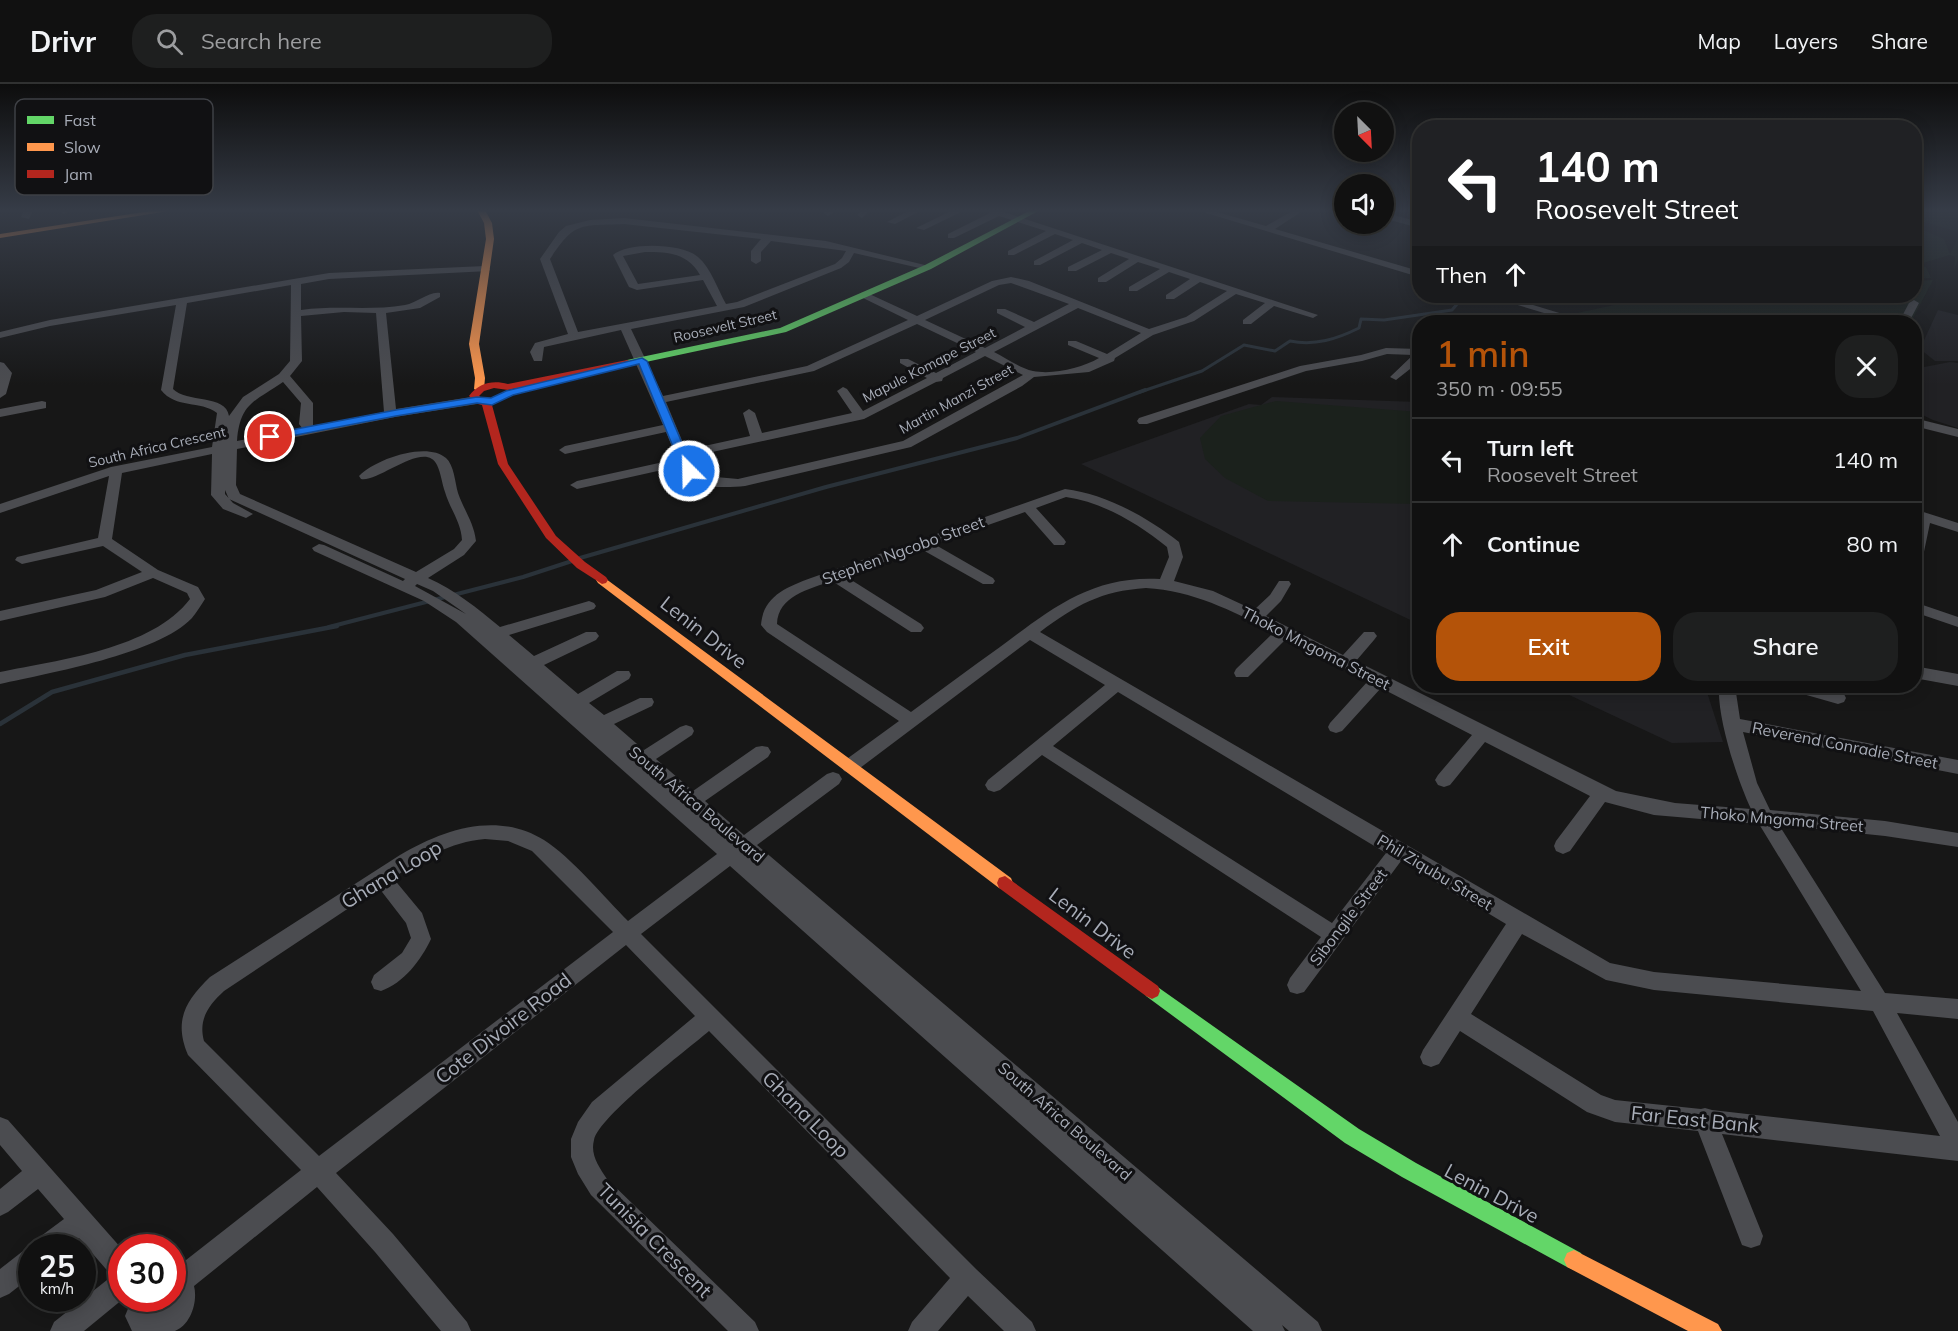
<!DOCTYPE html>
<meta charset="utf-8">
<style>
body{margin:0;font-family:Mulish,sans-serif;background:#1e1f1f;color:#f1f3f6;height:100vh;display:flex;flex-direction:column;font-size:22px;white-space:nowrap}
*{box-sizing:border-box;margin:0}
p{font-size:20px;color:#9c9d9f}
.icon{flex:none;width:33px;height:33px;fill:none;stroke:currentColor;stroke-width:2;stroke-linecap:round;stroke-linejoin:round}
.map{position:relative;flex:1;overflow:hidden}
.side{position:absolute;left:1412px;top:231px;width:510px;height:378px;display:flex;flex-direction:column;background:#111;border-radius:24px;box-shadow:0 3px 15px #0003,0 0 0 2px #303131}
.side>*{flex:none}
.hud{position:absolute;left:1412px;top:36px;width:510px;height:183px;border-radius:24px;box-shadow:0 3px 15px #0003,0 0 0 2px #303131;background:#202124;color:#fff;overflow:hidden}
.needle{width:39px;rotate:156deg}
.controls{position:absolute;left:1334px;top:18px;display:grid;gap:12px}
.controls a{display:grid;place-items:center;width:60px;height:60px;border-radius:50%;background:#111;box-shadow:0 3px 15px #0003,0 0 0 2px #303131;font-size:30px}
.speed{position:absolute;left:18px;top:1150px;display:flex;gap:12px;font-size:30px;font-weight:700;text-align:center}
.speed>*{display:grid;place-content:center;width:78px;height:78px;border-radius:50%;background:#111;box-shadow:0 3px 15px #0003,0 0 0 2px #303131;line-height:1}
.speed small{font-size:15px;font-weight:400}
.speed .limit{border:9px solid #d22;background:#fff;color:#111}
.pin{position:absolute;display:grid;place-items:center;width:51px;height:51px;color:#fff;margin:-26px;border:3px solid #fff;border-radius:50%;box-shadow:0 2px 6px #0007}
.me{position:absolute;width:66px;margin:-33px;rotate:337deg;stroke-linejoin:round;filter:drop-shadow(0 0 4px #0008)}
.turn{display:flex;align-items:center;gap:21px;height:126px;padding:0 24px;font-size:27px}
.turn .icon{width:78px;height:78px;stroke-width:2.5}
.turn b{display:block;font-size:42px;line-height:51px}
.then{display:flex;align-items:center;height:57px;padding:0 24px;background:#0003;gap:12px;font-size:22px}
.round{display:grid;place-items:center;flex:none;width:63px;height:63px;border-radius:24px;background:#1e1f1f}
.head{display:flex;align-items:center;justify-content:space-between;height:102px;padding:0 24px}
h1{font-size:36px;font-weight:600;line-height:45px;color:#b45309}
.cta{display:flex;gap:12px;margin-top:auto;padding:12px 24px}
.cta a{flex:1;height:69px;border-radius:24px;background:#b45309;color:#fff;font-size:24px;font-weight:600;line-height:69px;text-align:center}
.cta a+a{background:#1e1f1f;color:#f1f3f6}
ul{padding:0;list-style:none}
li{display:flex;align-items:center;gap:18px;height:84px;padding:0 24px;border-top:2px solid #303131}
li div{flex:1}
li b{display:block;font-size:22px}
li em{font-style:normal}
header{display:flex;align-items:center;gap:36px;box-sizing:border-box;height:84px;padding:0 30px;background:#111;border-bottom:2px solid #303131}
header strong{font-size:28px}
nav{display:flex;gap:33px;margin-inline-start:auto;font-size:21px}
.search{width:420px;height:54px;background:#1e1f1f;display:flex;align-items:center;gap:15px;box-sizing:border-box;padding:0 21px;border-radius:24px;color:#9c9d9f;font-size:22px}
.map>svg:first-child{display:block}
.built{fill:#212124}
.green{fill:#1b211c}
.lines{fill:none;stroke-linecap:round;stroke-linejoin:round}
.stream-far2{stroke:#2a3239;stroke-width:3}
.stream-far1{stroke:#2a3239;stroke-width:4}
.stream{stroke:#2a3239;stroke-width:4.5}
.street{fill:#4b4c50;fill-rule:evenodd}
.fast{fill:#63d668;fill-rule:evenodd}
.slow{fill:#ff974d;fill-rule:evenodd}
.jam{fill:#b3261e;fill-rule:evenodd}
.route{fill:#1a73e8;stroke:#114b97;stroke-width:1.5}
.labels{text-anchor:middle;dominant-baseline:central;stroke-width:6;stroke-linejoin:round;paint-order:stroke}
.far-street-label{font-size:14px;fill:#a8adb8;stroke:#111113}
.street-label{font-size:16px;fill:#a8adb8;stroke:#111113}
.near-street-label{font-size:20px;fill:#a8adb8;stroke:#111113}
.key{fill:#111113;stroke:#3e4045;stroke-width:1.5}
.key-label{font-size:16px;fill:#a8adb8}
</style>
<header>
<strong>Drivr</strong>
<div class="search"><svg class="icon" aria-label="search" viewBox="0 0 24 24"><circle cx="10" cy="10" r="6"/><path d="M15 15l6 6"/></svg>Search here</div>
<nav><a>Map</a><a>Layers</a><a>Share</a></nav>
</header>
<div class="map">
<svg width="1958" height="1247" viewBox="0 0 1958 1247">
<rect width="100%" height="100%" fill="#171717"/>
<path class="built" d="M1938,226L1958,231V277H1935L1920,265Z
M1950,278L1958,279V344L1933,336L1914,327V285Z
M1272,313L1419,318V540L1081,380L1249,320L1261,321Z
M1550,602H1705L1723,658L1672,659Z"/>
<path class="green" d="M1914,126H1958V148L1914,135Z
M1914,142L1944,155L1950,170L1958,154V176L1954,186L1955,173L1950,171L1916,181L1926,183L1931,194L1914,195Z
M1933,196L1911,238H1790L1775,235L1772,238H1611L1577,229L1619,220L1605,212H1914V197Z
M1276,317L1419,328V420L1268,417L1225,394L1205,375L1200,354L1221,332Z"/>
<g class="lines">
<path class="stream-far2" d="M1140,308L1202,287L1244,261L1275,267L1290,257C1315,262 1337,255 1359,244L1361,235L1384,236L1452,226L1458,219L1479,212"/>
<path class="stream-far1" d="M580,474L826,403L1017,354L1145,306
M329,543L523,493L572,477"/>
<path class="stream" d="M0,640L52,608L185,571L337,542"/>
<path class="street" d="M24,126H33L29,135L21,133Z
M59,126H68L69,127L64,130Z
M826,126H837L828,132L823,129Z
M861,126H871L862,134L857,131Z
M910,126H922L895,140L887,138Z
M953,126H965L924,146L916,144Z
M985,126H998L1318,231L1313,234L1274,222L1251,240H1243V236L1265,219L1236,210L1194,237L1153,251L1115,274L1114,277L1089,288L1034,293L1022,302L911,363L745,402C723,404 690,406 680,382L577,405L570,401L577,397L677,375L666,348L565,370L559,366L565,362L663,341L621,246L544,263L542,277H534L530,268L535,259L568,250L540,175L559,148L566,142L590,136L624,134L826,157L933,183L928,186L854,169L849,178L841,184L744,223L631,245L663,312L807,282L908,236L861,213V209L865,208L917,232L992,197L1011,193L1029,197L1149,245L1186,233L1227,207L1200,198L1174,215H1166V211L1190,195L1169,188L1137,207H1129V203L1160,185L1138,178L1106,198H1098V194L1129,175L1111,169L1076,187H1068V183L1102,166L1082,159L1040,181H1034V177L1073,156L1055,150L1014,171H1008V167L1046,147L999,132L954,154H948V150L990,129ZM624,140L761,155L751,167V177L756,180L761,177V168L771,157L846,167L842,174L835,180L737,218L726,220C718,206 711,184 698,173C682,159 628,158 613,171L629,203L637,206L703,196L717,222L578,248L550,175C575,137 580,142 624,140ZM645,168C668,168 688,169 700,191L638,200L623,172ZM1011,199L1069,220L1034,238L1005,225H997V229L1025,243L985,264L925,236L999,201ZM1078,224L1141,249L1107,270L1076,257H1068V261L1099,274C1082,284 1053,291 1033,287C1020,284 1006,274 994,268ZM917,240L976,268L936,289L908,275H900V279L927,294L863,327L847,305L843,303L837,307L852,329L762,349L755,329L749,325L743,329L750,352L686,366L666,318L814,287ZM985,272L1023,291L903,357L738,395L705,392L695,385L689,373L864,335L936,298L942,297L943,294Z
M1196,126H1210L1266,142L1294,126H1304L1275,145L1419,187V193Z
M1383,128L1419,138V144L1383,134Z
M485,182L490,185L489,187L329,195L301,200V226C336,221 371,227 405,221C417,219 429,207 440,209V213L420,224L386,229L396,325L477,312L483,316L477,320L395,333L237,365L236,401L240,410L416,488L454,465L462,456C461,438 450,425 445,408C442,400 441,389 437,381C425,355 378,399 361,395L359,392C375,375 427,357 446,374C454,381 455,398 458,409C464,426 474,439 476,457L464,471L428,494C455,506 477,524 500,543L589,517L594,519L596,522L594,525L509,551L534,572L586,548H596L599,552L596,556L544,581L578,610L617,587H629L631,591L629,595L589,619L604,631L640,614H652L654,618L652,622L614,640L644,666L680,643L686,641L692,643L694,647L692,651L656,675L693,707L756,663L762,662L768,663L771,668L768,673L705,717L744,751L827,690L833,688L839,690L842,695L839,700L757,761L1318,1238L1322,1247H1289L1282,1241L1285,1247H1253L730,782L641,850L976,1185L1032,1238L1036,1247H1004L968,1212L938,1247H908L912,1238L950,1194L709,947C687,966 599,1032 594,1056C590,1071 599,1083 607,1095L755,1238L759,1247H728L591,1111L578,1090L571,1073V1055L578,1038L592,1018L695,932L626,861L336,1089L393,1150L467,1238L471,1247H441L375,1168L317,1103L194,1202C198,1217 191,1241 175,1247C163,1247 144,1247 132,1247L125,1232L132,1215H158L152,1229L157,1228L172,1215V1187L301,1086L188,971C174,938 184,918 210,893L400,771C444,745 497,727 544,756C571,773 605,814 628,837L717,770L456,538L424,517L314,467L312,464L319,460L324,461L403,497L405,495L229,415L225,406V410L233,419L253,430L246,434L223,425L211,411L212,370L122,389L112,455L158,486L198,503L205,515C201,521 197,528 192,534C158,570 49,589 0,600V588C59,576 152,565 190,515L187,509L153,494L105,513L0,537V527L96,506L142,488L103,462L22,480L15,476L17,473L98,454L109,392L0,429V420L111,383L212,363L217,329C200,316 176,325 161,306L176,221L50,242L0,254V248L50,236L329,189ZM291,201L290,277L279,290L243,313L229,332C226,310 186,319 173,305L187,219ZM344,228L376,229L384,328L313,342V319L290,292L302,277L301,232ZM283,298L301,319L299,340L302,344L237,357C240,319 254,318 283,298ZM417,500L433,507L466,530L415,502ZM485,755L508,757L532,767L613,848L319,1072L204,957C198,935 209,921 224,907L379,804L406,839L411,854L402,869L374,891L371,898L374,905L381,907C404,899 421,876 431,855L422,829L393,794C422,775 450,758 485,755Z
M1488,212H1503L1589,238H1574Z
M1914,216L1919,219L1909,238H1899L1909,219Z
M1386,264L1419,265V278L1396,296L1390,293L1413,271L1387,270L1362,277L1306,287L1147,340H1139L1137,337L1139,334L1300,282L1361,271Z
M0,278L4,279L12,289L6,310L0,314Z
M42,317L46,318V324L0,333V325Z
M1914,334L1958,345V353L1914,342Z
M1065,405C1106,410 1147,433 1179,458L1183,473L1174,497L1213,507L1254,526L1270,511L1279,497H1289L1291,500L1281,517L1266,532L1343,571L1364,548H1374L1377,552L1374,556L1356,577L1616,707L1675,719L1751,725C1737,695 1717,634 1719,602H1735L1740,635L1958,676V690L1743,648L1757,699L1770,726L1885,737L1958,749V763L1885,752L1779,741L1885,909L1958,915V935L1897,929L1958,1038V1077L1722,1050L1763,1152L1760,1161L1751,1164L1742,1161L1698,1047L1615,1038L1587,1028L1460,947L1439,980L1431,983L1423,980L1420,973L1423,966L1506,840L1401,777L1304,908L1297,910L1290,908L1287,901L1290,894L1321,853L1042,671L1000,706L994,708L988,706L985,701L988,696L1105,601L1030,556L856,687L850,689L844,687L841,682L844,677L899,637L767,548L761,541C763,512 787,503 811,494ZM1066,413C1102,418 1139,440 1167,463L1169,473L1160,495C1092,491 1051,525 1000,563C970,584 941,606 911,628L777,540C778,512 809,505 832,497L911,548H921L924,544L921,540L845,492L921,465L983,500H993L995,497L993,494L934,460L1025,428L1054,461H1064L1066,458L1064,455L1036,424ZM1146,504C1194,507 1232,527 1274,548L1236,585L1234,589L1236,593H1248L1286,555L1368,597L1330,639L1328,643L1330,647L1336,649L1342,647L1381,604L1472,651L1438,691L1435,696L1438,701L1444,703L1450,701L1485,658L1590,712L1556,757L1554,762L1556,767L1563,770L1570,767L1605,718L1654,731L1759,740L1861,907L1654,888L1610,879L1040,548C1076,521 1101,507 1146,504ZM1118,608L1386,769L1332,839L1053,662ZM1522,850L1606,896L1654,906L1873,927L1940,1052L1712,1026L1705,1024L1701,1025L1615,1016L1601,1011L1471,930Z
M1914,425L1958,439V448L1930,439L1921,482L1914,487V451L1918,435L1914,434Z
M1914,518L1958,533V543L1914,528Z
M1914,582L1958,590V602L1914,594Z
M1787,602H1814L1844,610L1846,614L1844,618L1838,620L1789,606Z
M0,1033L8,1036L122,1165V1215H123L84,1247H50L54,1238L112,1192L79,1154L66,1164H34L37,1155L64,1135L38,1105L8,1128L0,1132V1105L22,1087L0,1061Z
M32,1164V1192L9,1210L0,1214V1185L23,1167Z"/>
<path class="fast" d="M1031,126H1040L931,185L786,248L627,282L622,279L627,276L780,244L925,181Z
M1152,899L1359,1045L1416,1079L1581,1169L1584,1176L1581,1183L1574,1186L1567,1183L1402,1093L1345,1059L1146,912L1144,907L1146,902Z"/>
<path class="slow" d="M157,126H175L0,154V150Z
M477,126H485L492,139L494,155L479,260L485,294L484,305L479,308L474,305L475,294L469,260L486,155L484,139Z
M602,492L1011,794L1013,799L1011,804L1005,806L999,804L598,499L596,496L598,493Z
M1574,1166L1718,1240L1722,1247H1688L1567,1183L1564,1176L1567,1169Z"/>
<path class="jam" d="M627,276L630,277V281L512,311L492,321L508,380L556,452L585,478L606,493L608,496L606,499L602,500L577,484L546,454L498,380L482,321L478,320L469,312C479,299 492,296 508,300ZM494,304L508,306L517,304L490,315H483L479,312L484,307Z
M1005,792L1158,902L1160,907L1158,912L1152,915L1146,912L999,804L997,799L999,794Z"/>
</g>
<linearGradient id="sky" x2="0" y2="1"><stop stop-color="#0d0d0d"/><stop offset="0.42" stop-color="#363c47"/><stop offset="1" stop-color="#363c47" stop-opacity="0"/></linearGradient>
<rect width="1958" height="301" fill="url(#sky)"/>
<path class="route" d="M642,274L647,277L694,387L692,390H685L683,387L639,280L513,311L492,321L477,319L396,332L270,356L265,353L270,350L396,326L477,313L491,314L506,307Z"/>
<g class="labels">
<g class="far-street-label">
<text transform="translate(725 242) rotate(-13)">Roosevelt Street</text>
<text transform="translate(929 281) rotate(-27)">Mapule Komape Street</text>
<text transform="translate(956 315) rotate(-29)">Martin Manzi Street</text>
<text transform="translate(157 363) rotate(-13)">South Africa Crescent</text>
</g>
<g class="street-label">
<text transform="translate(903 466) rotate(-20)">Stephen Ngcobo Street</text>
<text transform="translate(1316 564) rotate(27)">Thoko Mngoma Street</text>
<text transform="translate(1845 661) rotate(11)">Reverend Conradie Street</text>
<text transform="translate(697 720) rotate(40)">South Africa Boulevard</text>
<text transform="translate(1782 735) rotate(5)">Thoko Mngoma Street</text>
<text transform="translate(1435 788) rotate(31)">Phil Ziqubu Street</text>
<text transform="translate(1348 833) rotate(-53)">Sibongile Street</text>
<text transform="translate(1065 1037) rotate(41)">South Africa Boulevard</text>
</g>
<g class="near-street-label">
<text transform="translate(704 548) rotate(38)">Lenin Drive</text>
<text transform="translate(391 790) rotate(-31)">Ghana Loop</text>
<text transform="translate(1093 839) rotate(37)">Lenin Drive</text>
<text transform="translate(503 944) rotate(-38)">Cote Divoire Road</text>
<text transform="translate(806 1030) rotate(45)">Ghana Loop</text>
<text transform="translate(1695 1035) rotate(6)">Far East Bank</text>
<text transform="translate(1492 1109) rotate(28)">Lenin Drive</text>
<text transform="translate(655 1156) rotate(45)">Tunisia Crescent</text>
</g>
</g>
<rect x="15" y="15" width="198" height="96" rx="9" class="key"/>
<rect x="27" y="32" width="27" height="8" fill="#63d668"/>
<rect x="27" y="59" width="27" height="8" fill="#ff974d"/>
<rect x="27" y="86" width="27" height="8" fill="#b3261e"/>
<g class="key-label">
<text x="64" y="42">Fast</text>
<text x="64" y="69">Slow</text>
<text x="64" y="96">Jam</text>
</g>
</svg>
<div class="controls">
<a><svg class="needle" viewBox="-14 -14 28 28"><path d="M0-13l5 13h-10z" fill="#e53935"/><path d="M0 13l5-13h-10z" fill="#9c9d9f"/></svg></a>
<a><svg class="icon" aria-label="sound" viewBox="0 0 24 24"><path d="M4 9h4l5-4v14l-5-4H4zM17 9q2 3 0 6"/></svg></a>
</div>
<div class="speed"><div>25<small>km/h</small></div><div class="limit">30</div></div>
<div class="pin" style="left:270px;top:353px;background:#d93025"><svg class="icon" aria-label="arrive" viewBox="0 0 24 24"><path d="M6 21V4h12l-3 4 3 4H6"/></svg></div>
<svg class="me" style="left:689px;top:387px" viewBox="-20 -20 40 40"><circle r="17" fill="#1a73e8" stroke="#fff" stroke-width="3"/><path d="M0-11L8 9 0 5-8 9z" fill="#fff"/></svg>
<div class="hud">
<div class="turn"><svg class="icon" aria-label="left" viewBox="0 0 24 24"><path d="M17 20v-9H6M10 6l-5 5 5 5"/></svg><div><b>140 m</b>Roosevelt Street</div></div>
<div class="then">Then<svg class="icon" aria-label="ahead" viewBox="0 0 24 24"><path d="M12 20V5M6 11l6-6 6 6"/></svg></div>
</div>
<section class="side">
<div class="head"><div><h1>1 min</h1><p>350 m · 09:55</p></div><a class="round"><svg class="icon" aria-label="close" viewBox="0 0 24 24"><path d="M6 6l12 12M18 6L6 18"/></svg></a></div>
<ul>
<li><svg class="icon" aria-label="left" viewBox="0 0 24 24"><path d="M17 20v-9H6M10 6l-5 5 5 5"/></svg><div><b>Turn left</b><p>Roosevelt Street</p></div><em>140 m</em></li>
<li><svg class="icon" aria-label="ahead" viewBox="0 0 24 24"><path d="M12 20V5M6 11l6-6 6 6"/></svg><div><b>Continue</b></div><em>80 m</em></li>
</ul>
<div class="cta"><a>Exit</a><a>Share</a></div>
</section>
</div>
